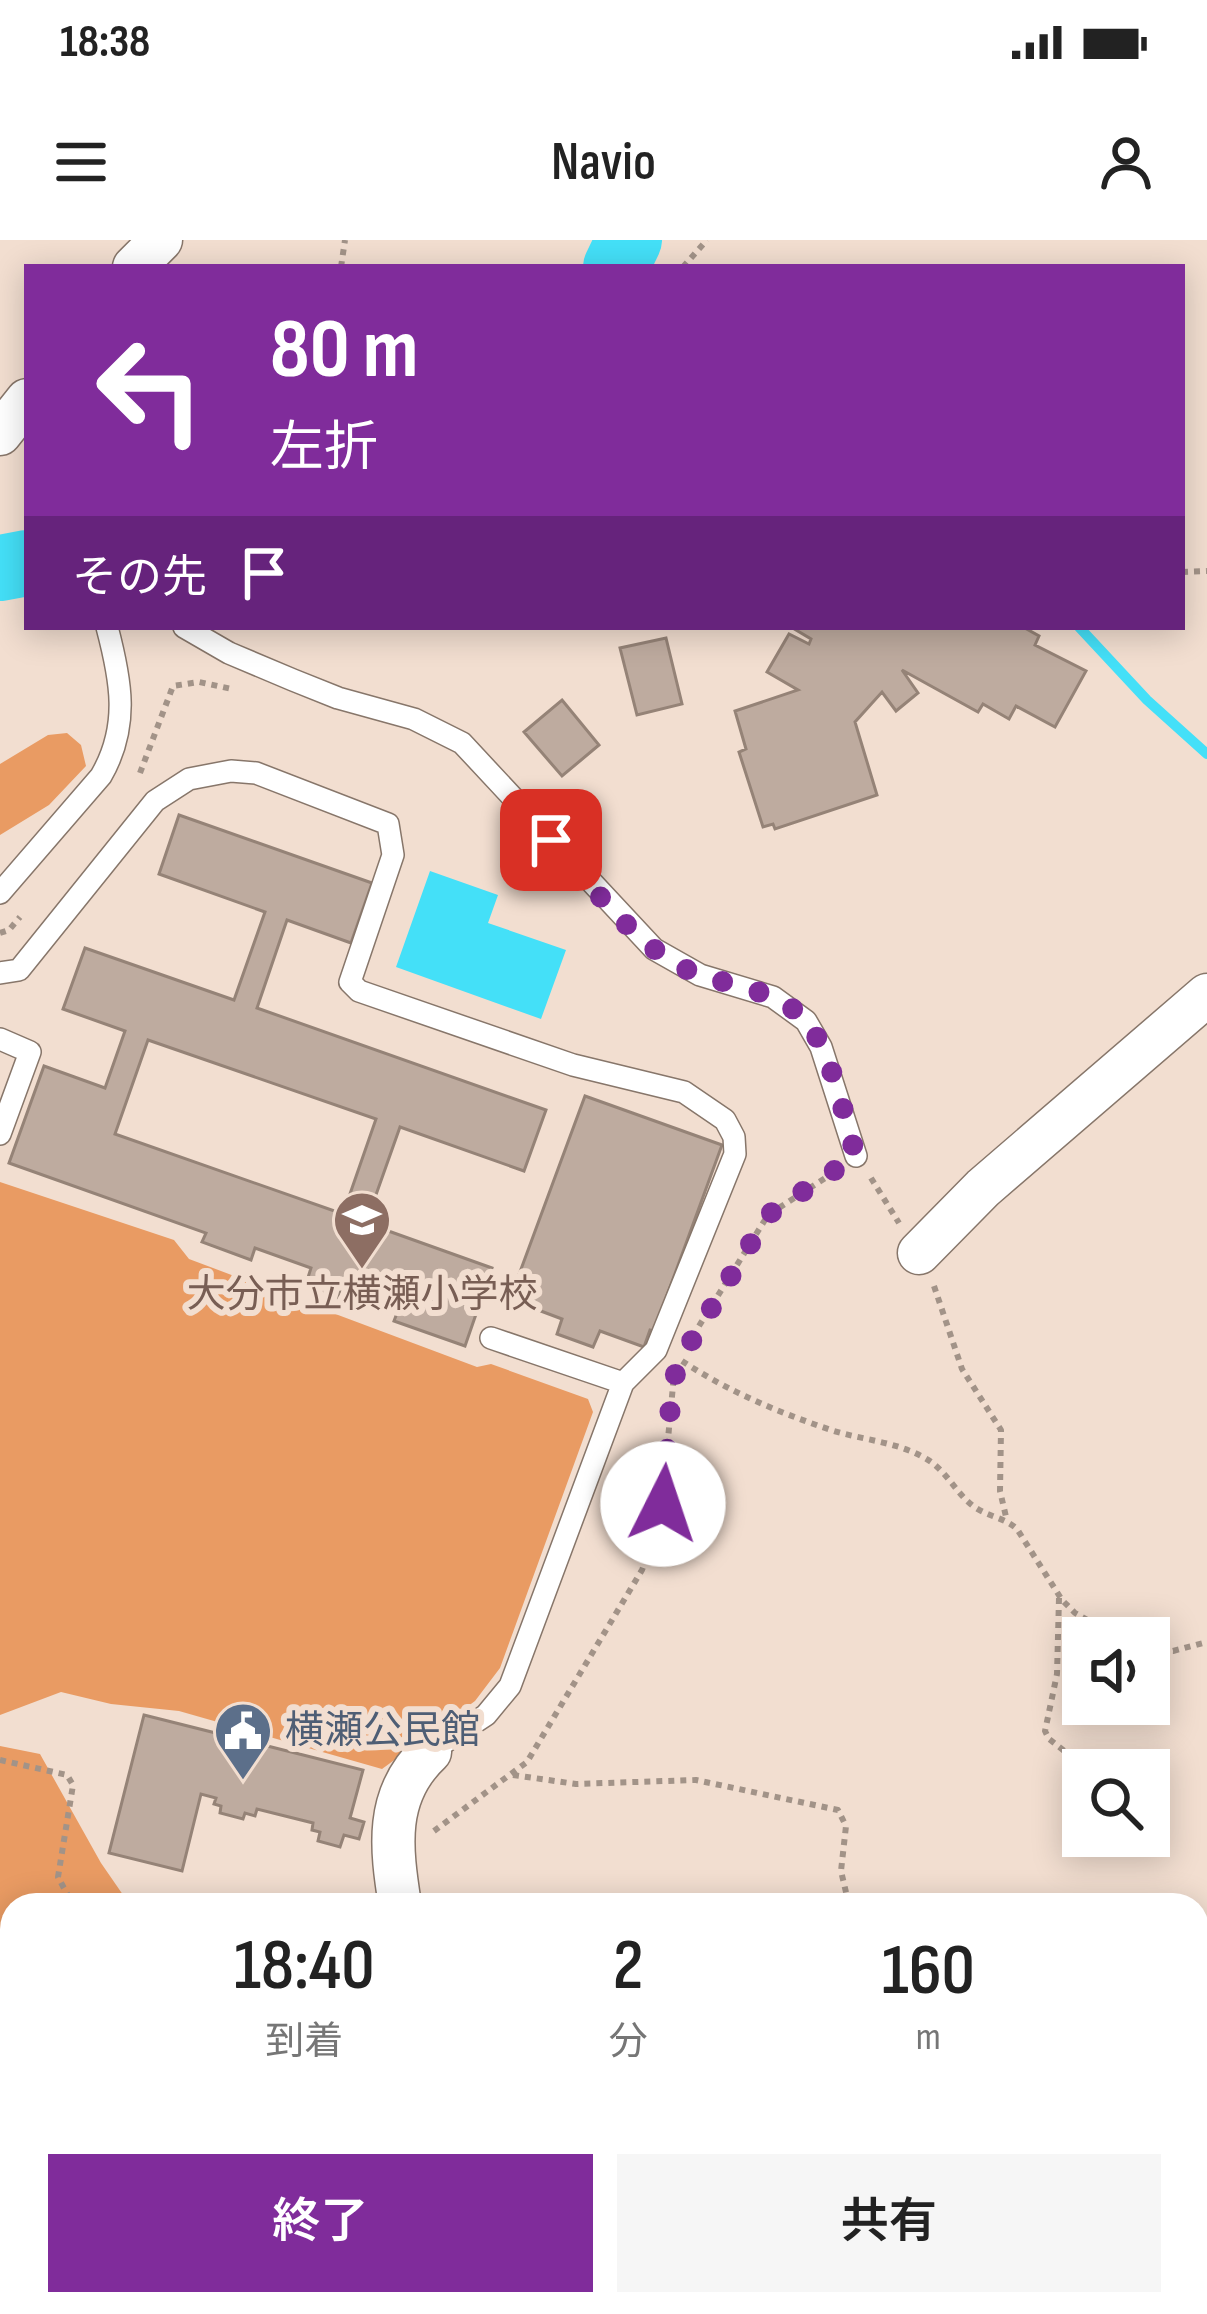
<!DOCTYPE html>
<html lang="ja">
<meta charset="utf-8">
<style>
body{margin:0;font-family:"Sofia Sans Condensed","Noto Sans JP",sans-serif;background:#f6f6f6;color:#222;height:100vh;display:flex;flex-direction:column;font-size:45px;white-space:nowrap}
*{box-sizing:border-box;margin:0}
p{font-size:39px;color:#767676}
.icon{flex:none;width:66px;height:66px;fill:none;stroke:currentColor;stroke-width:2;stroke-linecap:round;stroke-linejoin:round}
.map{position:relative;flex:1;overflow:hidden}
.sheet{position:absolute;left:0px;top:1653px;width:1209px;height:423px;display:flex;flex-direction:column;background:#fff;border-radius:36px 36px 0 0;box-shadow:0 6px 30px #0003}
.sheet>*{flex:none}
.top-card{position:absolute;left:24px;top:24px;width:1161px;height:366px;border-radius:0px;box-shadow:0 6px 30px #0003;background:#802c9b;color:#fff;overflow:hidden}
.tools{position:absolute;left:1062px;top:1377px;display:grid;gap:24px}
.tools a{display:grid;place-items:center;width:108px;height:108px;border-radius:0px;background:#fff;box-shadow:0 6px 30px #0003;font-size:60px}
.pin{position:absolute;display:grid;place-items:center;width:102px;height:102px;color:#fff;margin:-51px;border-radius:24px;box-shadow:0 6px 18px #0006}
.me{position:absolute;width:132px;margin:-66px;rotate:4deg;stroke-linejoin:round;filter:drop-shadow(0 0 9px #0008)}
.turn{display:flex;align-items:center;gap:42px;height:252px;padding:0 48px;font-size:54px}
.turn .icon{width:156px;height:156px;stroke-width:2.5}
.turn b{display:block;font-size:84px;line-height:102px}
.then{display:flex;align-items:center;height:114px;padding:0 48px;background:#0003;gap:24px;font-size:45px}
.eta{display:flex;justify-content:space-evenly;align-items:center;height:204px;text-align:center}
.eta b{font-size:72px;font-weight:600;line-height:84px}
.primary-button{display:flex;gap:24px;margin-top:auto;padding:24px 48px}
.primary-button a{flex:1;height:138px;border-radius:0px;background:#802c9b;color:#fff;font-size:48px;font-weight:600;line-height:138px;text-align:center}
.primary-button a+a{background:#f6f6f6;color:#222}
.status{display:flex;justify-content:space-between;align-items:center;height:84px;padding:0 60px;background:#fff;direction:ltr}
.status svg{height:33px;fill:currentColor}
header{display:flex;justify-content:space-between;align-items:center;height:156px;padding:0 48px;background:#fff;font-size:54px;font-weight:600}
.map>svg:first-child{display:block}
.green{fill:#e99b63}
.water{fill:#44e0f8}
.lines{fill:none;stroke-linecap:round;stroke-linejoin:round}
.stream{stroke:#44e0f8;stroke-width:10}
.river{stroke:#44e0f8;stroke-width:66}
.building{fill:#beab9f;stroke:#958377;stroke-width:3;fill-rule:evenodd}
.lane-casing{stroke:#87766a;stroke-width:24}
.street-casing{stroke:#87766a;stroke-width:45}
.path{stroke:#a29388;stroke-width:6;stroke-dasharray:6 6;stroke-linecap:butt}
.lane{stroke:#fff;stroke-width:21}
.street{stroke:#fff;stroke-width:42}
.route{stroke:#802c9b;stroke-width:21;stroke-dasharray:0 37.8}
.labels{text-anchor:middle;dominant-baseline:central;stroke-width:12;stroke-linejoin:round;paint-order:stroke}
.education-label{font-size:39px;fill:#785e54;stroke:#f2ded0}
.service-label{font-size:39px;fill:#4e5e75;stroke:#f2ded0;text-anchor:start}
</style>
<div class="status"><b>18:38</b><svg viewBox="0 0 49 12"><path d="M0 12V9h3v3zM5 12V6h3v6zM10 12V3h3v9zM15 12V0h3v12zM26 1h20v11H26zM47 4h2v5h-2z"/></svg></div>
<header><svg class="icon" aria-label="menu" viewBox="0 0 24 24"><path d="M4 6h16M4 12h16M4 18h16"/></svg>Navio<svg class="icon" aria-label="person" viewBox="0 0 24 24"><circle cx="12" cy="8" r="4"/><path d="M4 21q1-7 8-7t8 7"/></svg></header>
<div class="map">
<svg width="1207" height="2074" viewBox="0 0 1207 2074">
<rect width="100%" height="100%" fill="#f2ded0"/>
<path class="green" d="M67,493L81,505L86,526L49,565L0,595V524L48,495Z
M0,942L174,1000L189,1019L477,1127L491,1124L588,1159L593,1172L500,1428L475,1461L382,1529L179,1471L111,1464L61,1452L0,1475Z
M0,1506L40,1514L101,1623L130,1665H12V2039L0,2042Z
M245,2064H464L455,2074H240Z"/>
<path class="water" d="M430,631L498,655L488,683L566,710L541,779L396,727Z"/>
<g class="lines">
<path class="stream" d="M1079,387L1147,460L1207,514"/>
<path class="river" d="M616,27L629,0
M0,328L27,323"/>
</g>
<path class="building" d="M791,387H1023L1039,396L1035,405L1086,431L1055,487L1016,466L1009,479L983,464L978,472L902,430L918,453L896,471L882,452L855,482L877,555L775,589L773,584L763,587L739,512L746,509L735,471L798,450L767,432L789,394L809,404L811,399Z
M666,398L682,464L637,475L620,408Z
M562,460L599,505L562,536L524,492Z
M179,575L372,643L351,703L287,680L257,768L546,870L524,931L400,887L366,983L492,1028L465,1106L394,1081L402,1060L344,1039L337,1059L305,1047L311,1028L255,1008L251,1020L202,1002L206,993L9,923L44,826L105,848L125,791L63,769L85,708L234,760L265,672L159,634ZM148,800L376,879L343,974L115,894Z
M585,856L722,905L654,1091L650,1090L644,1107L600,1091L593,1107L557,1094L562,1079L517,1062L524,1043L517,1040Z
M144,1475L363,1530L350,1578L364,1582L359,1599L344,1595L340,1607L318,1601L320,1592L312,1590L313,1583L257,1569L255,1576L245,1573L243,1579L220,1573L221,1566L214,1564L216,1558L201,1554L182,1631L109,1613Z"/>
<g class="lines">
<defs>
<path id="lane" d="M184,387L229,413L293,440L338,458L414,479L462,503L654,709L700,735L773,757L806,781L821,807L856,916
M0,653L101,536C130,486 121,440 107,387
M0,733L19,730L155,561L189,539L231,531L256,533L388,584L393,615L350,742L359,751L573,825L684,852L725,880L734,897L735,914L656,1110L623,1143
M0,799L30,812L0,894
M430,1512L486,1475L510,1446L623,1143L491,1098
M189,2074L199,2064"/>
<path id="street" d="M134,27L161,0
M0,194L27,160
M919,1013L983,948L1207,755
M400,1665C391,1608 384,1555 430,1512
M1197,1786L1207,1780
M660,2064L681,2074
M790,2074L795,2064"/>
</defs>
<use href="#lane" class="lane-casing"/>
<use href="#street" class="street-casing"/>
<path class="path" d="M341,27L345,0
M683,27L707,0
M1182,332L1207,331
M140,533L173,446L199,442L232,449
M0,693L9,690L20,677
M871,938L899,983
M934,1046L962,1129L1001,1190L1000,1251L1007,1281
M699,1086L768,975L833,933
M682,1121C729,1152 780,1173 834,1191C864,1200 896,1202 923,1217C947,1229 955,1254 976,1268C990,1277 1005,1278 1017,1289L1062,1360L1075,1373L1120,1398
M1059,1358L1057,1434L1045,1491L1049,1499L1089,1530
M1149,1410L1173,1411L1207,1402
M0,1520L67,1535L73,1545L58,1637L73,1665
M513,1535L576,1544L696,1540L838,1570L846,1586L841,1631L849,1665
M434,1591L527,1522L642,1330L660,1284L674,1135
M0,1969L12,1983
M55,2064L59,2074"/>
<use href="#lane" class="lane"/>
<use href="#street" class="street"/>
</g>
<g class="lines">
<path class="route" d="M551,600C589,642 627,695 676,724C715,747 771,744 803,778C831,807 844,877 856,916L768,975L680,1120L672,1145L663,1264"/>
</g>
<defs>
<symbol id="school-pin" viewBox="-11 -11 22 30"><path d="M0 17L-7.5 6A9.5 9.5 0 1 1 7.5 6Z" fill="#8d6e63" stroke="#f2ded0"/><path d="M0-5L7-2L0 1L-7-2ZM-4 1L0 2.5L4 1V4Q0 6-4 4Z" fill="#fff"/></symbol>
<symbol id="civic-pin" viewBox="-11 -11 22 30"><path d="M0 17L-7.5 6A9.5 9.5 0 1 1 7.5 6Z" fill="#5c6f8a" stroke="#f2ded0"/><path d="M-.6-6.5H3V-4.5H.6V-3L4-1V1h2V6H-6V1h2V-1L-.6-3ZM-1.2 2.5V6h2.4V2.5Z" fill="#fff"/></symbol>
</defs>
<g fill-rule="evenodd">
<use href="#school-pin" x="329" y="947" width="66" height="90"/>
<use href="#civic-pin" x="210" y="1458" width="66" height="90"/>
</g>
<g class="labels">
<g class="education-label">
<text x="362" y="1055">大分市立横瀬小学校</text>
</g>
<g class="service-label">
<text x="285" y="1491">横瀬公民館</text>
</g>
</g>
</svg>
<div class="tools">
<a><svg class="icon" aria-label="sound" viewBox="0 0 24 24"><path d="M4 9h4l5-4v14l-5-4H4zM17 9q2 3 0 6"/></svg></a>
<a><svg class="icon" aria-label="search" viewBox="0 0 24 24"><circle cx="10" cy="10" r="6"/><path d="M15 15l6 6"/></svg></a>
</div>
<div class="pin" style="left:551px;top:600px;background:#d93025"><svg class="icon" aria-label="arrive" viewBox="0 0 24 24"><path d="M6 21V4h12l-3 4 3 4H6"/></svg></div>
<svg class="me" style="left:663px;top:1264px" viewBox="-20 -20 40 40"><circle r="19" fill="#fff"/><path d="M0-13L10 11 0 6-10 11z" fill="#802c9b"/></svg>
<div class="top-card">
<div class="turn"><svg class="icon" aria-label="left" viewBox="0 0 24 24"><path d="M17 20v-9H6M10 6l-5 5 5 5"/></svg><div><b>80 m</b>左折</div></div>
<div class="then">その先<svg class="icon" aria-label="arrive" viewBox="0 0 24 24"><path d="M6 21V4h12l-3 4 3 4H6"/></svg></div>
</div>
<section class="sheet">
<div class="eta">
<div><b>18:40</b><p>到着</p></div>
<div><b>2</b><p>分</p></div>
<div><b>160</b><p>m</p></div>
</div>
<div class="primary-button"><a>終了</a><a>共有</a></div>
</section>
</div>
